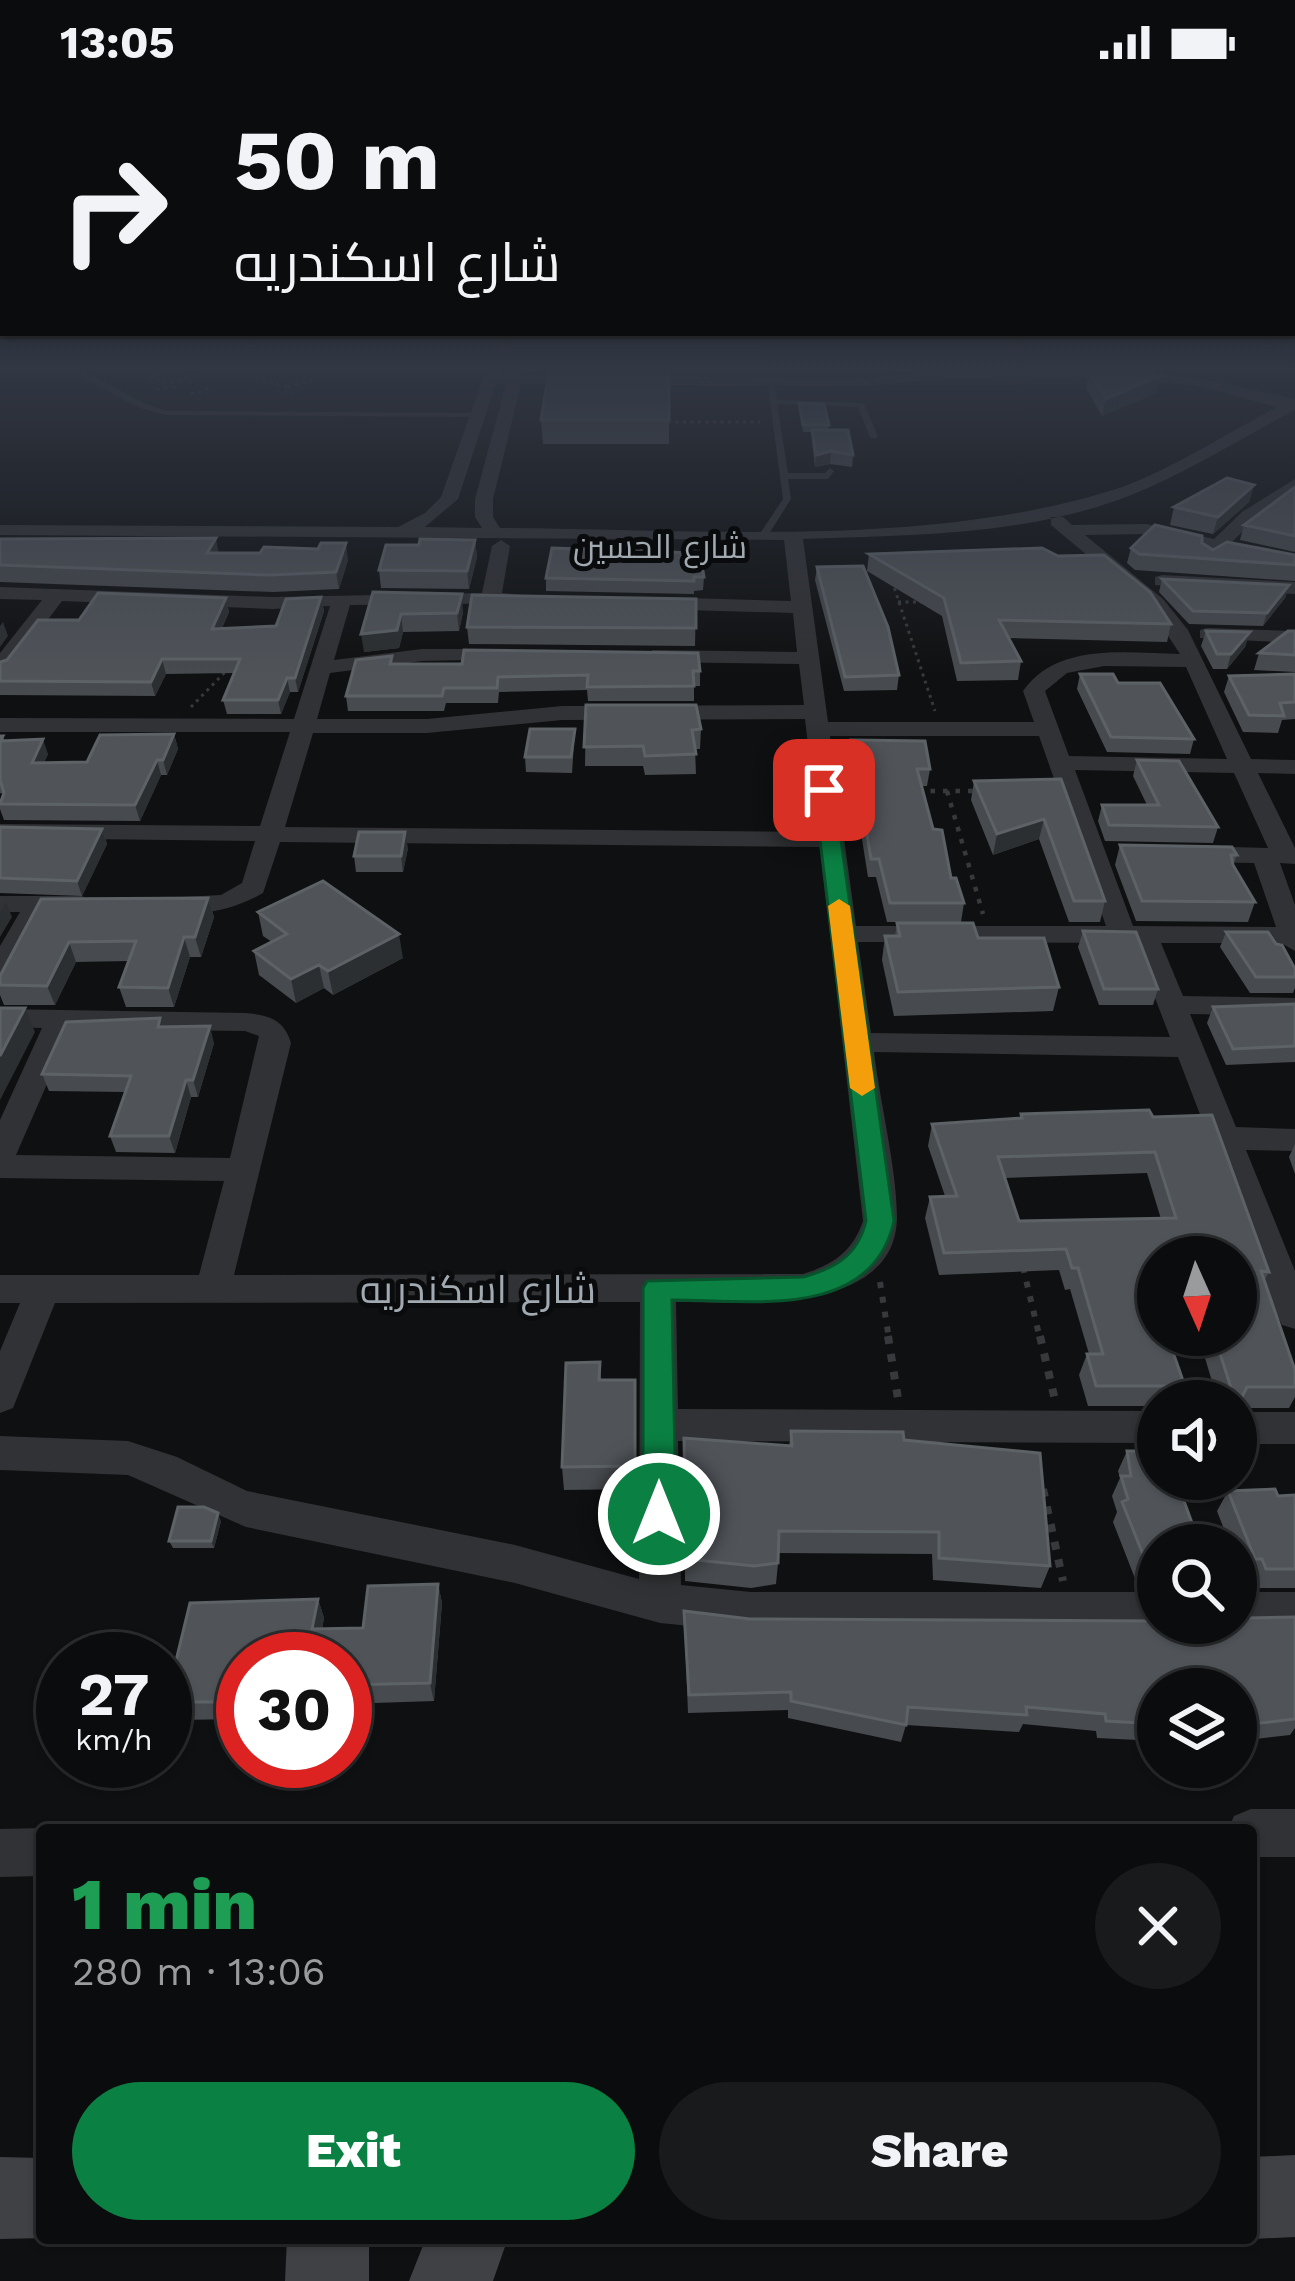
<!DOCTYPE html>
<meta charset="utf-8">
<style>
body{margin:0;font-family:"Work Sans",Cairo,sans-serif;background:#191a1b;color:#f1f3f6;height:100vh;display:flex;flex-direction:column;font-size:45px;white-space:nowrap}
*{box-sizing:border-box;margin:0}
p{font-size:39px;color:#9a9b9d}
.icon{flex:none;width:66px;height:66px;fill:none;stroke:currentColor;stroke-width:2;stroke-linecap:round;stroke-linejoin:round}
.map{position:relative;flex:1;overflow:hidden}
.side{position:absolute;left:36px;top:1740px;width:1221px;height:420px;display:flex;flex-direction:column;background:#0b0c0d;border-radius:12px;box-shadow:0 3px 9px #0004,0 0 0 3px #2b2c2e}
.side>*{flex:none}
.hud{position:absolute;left:0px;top:0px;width:1296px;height:252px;box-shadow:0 3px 9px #0004,0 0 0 3px #2b2c2e;background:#0b0c0d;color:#f1f3f6;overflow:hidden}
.needle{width:78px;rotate:177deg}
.tools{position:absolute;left:1137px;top:1152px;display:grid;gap:24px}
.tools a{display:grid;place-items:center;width:120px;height:120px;border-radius:50%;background:#0b0c0d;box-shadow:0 3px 9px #0004,0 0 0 3px #2b2c2e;font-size:60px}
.speed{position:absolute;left:36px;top:1548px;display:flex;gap:24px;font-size:60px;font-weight:700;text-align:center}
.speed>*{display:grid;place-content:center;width:156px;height:156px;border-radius:50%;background:#0b0c0d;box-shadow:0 3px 9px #0004,0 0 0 3px #2b2c2e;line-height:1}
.speed small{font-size:30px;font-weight:400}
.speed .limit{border:18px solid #d22;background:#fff;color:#111}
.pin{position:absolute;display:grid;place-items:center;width:102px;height:102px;color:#fff;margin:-51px;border-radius:24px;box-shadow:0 6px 18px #0006}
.me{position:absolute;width:132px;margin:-66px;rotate:0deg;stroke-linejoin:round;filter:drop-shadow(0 0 9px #0008)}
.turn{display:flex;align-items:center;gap:42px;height:252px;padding:0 36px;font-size:54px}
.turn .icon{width:156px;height:156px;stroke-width:2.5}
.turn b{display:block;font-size:84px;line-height:102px}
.round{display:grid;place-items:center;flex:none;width:126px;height:126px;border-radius:63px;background:#191a1b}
.headline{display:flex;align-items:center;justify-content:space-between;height:204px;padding:0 36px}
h1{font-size:72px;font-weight:800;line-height:90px;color:#1e9e55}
.primary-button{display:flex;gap:24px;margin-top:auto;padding:24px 36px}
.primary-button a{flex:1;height:138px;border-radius:72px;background:#0b8043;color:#fff;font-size:48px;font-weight:800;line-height:138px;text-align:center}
.primary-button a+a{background:#191a1b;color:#f1f3f6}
.status{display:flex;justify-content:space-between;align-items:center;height:84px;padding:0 60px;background:#0b0c0d;direction:ltr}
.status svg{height:33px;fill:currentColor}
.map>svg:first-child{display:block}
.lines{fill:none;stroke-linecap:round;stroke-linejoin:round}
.path-far3{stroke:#37393c;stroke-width:3;stroke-dasharray:3 4.5;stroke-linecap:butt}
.path-far2{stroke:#37393c;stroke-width:4.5;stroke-dasharray:4.5 8;stroke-linecap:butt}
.path-far1{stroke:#37393c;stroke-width:6;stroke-dasharray:6 9;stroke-linecap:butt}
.path{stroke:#37393c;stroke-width:8;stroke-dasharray:8 10;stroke-linecap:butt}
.lane{fill:#313235;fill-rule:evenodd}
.street{fill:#313235;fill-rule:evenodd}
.secondary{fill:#3f4145;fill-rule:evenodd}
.wall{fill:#474a4e;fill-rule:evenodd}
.shaded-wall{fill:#2c2f31}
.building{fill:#505459;stroke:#5d6267;stroke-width:3;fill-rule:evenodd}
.route{fill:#0b8043;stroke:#07532c;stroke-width:3}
.slow{fill:#f59e0b}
.labels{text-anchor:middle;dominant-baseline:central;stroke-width:10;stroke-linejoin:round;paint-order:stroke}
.far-street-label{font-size:33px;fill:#a1a9b1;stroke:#0a0b0c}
.street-label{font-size:39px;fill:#a1a9b1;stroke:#0a0b0c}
</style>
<div class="status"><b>13:05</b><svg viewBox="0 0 49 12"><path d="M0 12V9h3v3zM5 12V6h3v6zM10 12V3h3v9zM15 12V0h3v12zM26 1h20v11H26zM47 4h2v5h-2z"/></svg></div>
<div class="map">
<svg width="1295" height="2197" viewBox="0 0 1295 2197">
<rect width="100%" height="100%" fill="#0f1011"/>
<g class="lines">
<path class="path-far3" d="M24,286L68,287
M168,286L148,295L176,298L192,291L182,286
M255,294L288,303L286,308L293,311
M166,302L158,305L174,303L167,302
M288,303L312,296
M191,310L212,304
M668,338H760
M892,497L935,627
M898,518H925
M191,623L227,586"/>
<path class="path-far2" d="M918,707H976
M947,707L983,830"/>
<path class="path-far1" d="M1023,1183L1040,1255
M880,1198L889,1255"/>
<path class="path" d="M888,1252L898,1315
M1040,1252L1055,1316
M1043,1405L1063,1497"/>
<path class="lane" d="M81,289H87L146,320L167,327L480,329L484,331L480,333L166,331L140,324L81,293Z
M767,295L774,297L777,316L864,319L878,353L874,355L870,353L858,323L777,320L788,389H825L830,384L834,387L828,395H788L791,415L767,453L764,454L759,451L783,415Z"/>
<path class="street" d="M486,286H500L499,291L524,286L523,291L866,294L948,286L1124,287L1199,294L1295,315V326C1241,354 1187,389 1131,411C1028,452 911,451 803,455L828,638H1034L1023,607C1057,558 1127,569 1180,570L1149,523L1051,441V433H1063L1072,441L1146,440L1214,455L1242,428L1295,395V408L1254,436L1231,459L1295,473V485L1222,468L1209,477L1200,471L1205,464L1146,450L1085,451L1163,515L1188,546L1251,675L1295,676V690L1258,689L1295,764V780L1280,779L1295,821V867L1281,859H1161L1183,912L1295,914V932L1190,930L1236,1043L1295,1045V1067L1246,1066L1295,1187V1245L1282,1241L1277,1231L1178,973L874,968C880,1018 897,1086 897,1134C895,1233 739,1218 676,1218L678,1325L1158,1327V1359L678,1357L681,1501L751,1508H1158V1539L1173,1542L1158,1548H751L660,1539L515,1499L246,1443L128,1391L0,1386V1352L128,1357L177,1373L247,1407L515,1461L639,1495L640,1218L55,1219L13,1324L0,1329V1267L20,1219H0V1191H199L224,1097L0,1094V1036L42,944L0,943V925L245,929C268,931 284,935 291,959L234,1191L803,1190C833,1181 853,1167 863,1137L820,763L280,758L263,809C231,827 197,834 161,826L157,820L161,814L221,811L242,799L255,757L0,754V740L260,742L290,648H0V634L294,635L330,522L273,525L62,517L8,588L0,589V569L42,516L0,515V503L273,513L482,509L492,462L501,456L510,462L502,509L523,511V519L350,521L334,576L422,565H506L513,567V575L422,577L330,589L317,635H427L562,622L804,621L799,580L653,578L643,572L653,566L797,568L793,529L652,525L642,519L652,513L791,517L784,456L0,451V441L398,443L425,429L441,413ZM948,294L1124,295L1199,302L1277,323C1227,349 1166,389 1113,406C922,465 699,445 500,444L493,433V415L521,300L866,302ZM496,299L506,300L475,415V433L482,444L425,443L458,415ZM1104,582L1186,583L1227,675L1069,672L1045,607L1067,589ZM805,635L818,748L285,743L313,649H427L562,636ZM830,652H1039L1106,842H856ZM1075,686L1234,689L1268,764L1195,762L1182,770L1195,778L1254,779L1276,843L1133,842ZM858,858L1134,859L1170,953L871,949ZM71,945L245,947L259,952L230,1074L16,1071Z
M1162,491L1295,498V510L1155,501V493Z
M1207,544L1295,547V559L1200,554V546Z
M0,812H82L95,820L82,828H47L10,892L0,895V862L20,828H0Z
M1236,1328H1295V1360H1236Z
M1236,1508H1295V1548H1236L1221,1542L1236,1539Z
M1251,1725H1295V1773H1251V1746H1228L1234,1732Z
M42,1744L47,1746H42V1792L0,1793V1745Z"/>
<path class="secondary" d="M1295,2071V2153L1251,2155L1249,2154L1251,2073Z
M0,2073L42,2074V2154H46L0,2155Z
M287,2154H369V2197H285Z
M426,2154H508L493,2197H409Z"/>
</g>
<path class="wall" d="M669,286V360H543L541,336Z
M792,286H815L814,289H792Z
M1089,287L1160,292L1156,309L1102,332L1086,304Z
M799,319L829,341L828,346L853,371L852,383L830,380L815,383L812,358V348H803Z
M1254,401L1249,418L1213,450L1170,441L1174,423Z
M1295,403V468L1240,456L1244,441Z
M0,455L219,469L348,476L339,505L273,508L0,498Z
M475,456L477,473L469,505L381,504L379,486L419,461Z
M1202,459L1213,466L1295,471V497L1135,486L1127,479L1131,464Z
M869,470L1171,540L1167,558L1009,554L1021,577L1018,596L957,597L942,532L867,487Z
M646,477L704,493L703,506L694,507V510L546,507V494Z
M817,483L899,591L897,606L844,607L815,496Z
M1162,495L1289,501L1285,514L1263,542L1189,540L1159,508Z
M373,508L463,528L459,547L403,548L399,564L364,568Z
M321,513L324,527L298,608H290L281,630H227L223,616L234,589L166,590L155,612L0,611V578L7,576L79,536L226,514L229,528L222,544L276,542Z
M696,515L695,562L469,560L467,543Z
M1206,547L1250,548L1245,563L1227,585H1213L1201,562Z
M1295,547V588L1254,586L1259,569Z
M392,572L393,580L700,587V602H694V617H588L587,606L499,608L498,619H446L444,627H348L346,612Z
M1080,590L1194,655L1190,670L1107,668L1077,605Z
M1295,590V635L1282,636L1278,649L1243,648L1224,608L1229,592Z
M586,621L701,645L700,665H695L696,690L645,691L643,682H585Z
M575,645L572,689L526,688L525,673Z
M174,650L178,665L167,691H161L140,737L4,736L0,725V717L3,710L0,709V652H3L5,657L48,670L44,678H87Z
M851,656L930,685L927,702H922L933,745L951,794L964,819L961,838H887L876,793H868L849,673Z
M1137,676L1218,743L1213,759L1105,757L1098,737L1102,721H1147L1133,692Z
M1061,695L1105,817L1100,838H1069L1039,755L993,771L971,716L974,697Z
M0,743L102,745L107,760L82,812L0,809Z
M1120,761L1237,771L1233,781L1255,818L1248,838L1136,837L1115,781Z
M408,764L403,788H356L354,772Z
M208,814L214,833L201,873H190L174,923H126L119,903L128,877L76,878L55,921H4L0,911V892L41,815Z
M258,828L403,874L333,911L324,904L296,919L259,891L254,867L272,858L263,852Z
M897,839L978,854L1059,903L1053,927L894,932L882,876L885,852H895Z
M1083,847L1158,905L1153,921H1099L1078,863Z
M1226,848L1276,860L1295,885V904L1293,909H1250L1220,863Z
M1295,920V978L1226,981L1207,939L1213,923Z
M163,943L214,959L198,1013H191L175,1069L116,1068L110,1052L125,1008L49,1007L42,990Z
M1021,1030L1153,1033L1269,1188L1264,1197L1295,1286V1313L1289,1324H1237L1236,1325V1317H1218L1198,1251H1236V1173H1158V1204H1151L1188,1311L1185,1317H1158V1322H1088L1079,1291L1087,1270H1089L1070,1205L1065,1206L1059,1186L939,1191L925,1134L930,1113L945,1112L928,1062L932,1040L1019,1035ZM1147,1089L1161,1135L1019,1137L1005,1094Z
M1295,1060V1090L1289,1073Z
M600,1278L601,1296H635V1405L564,1406L562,1383Z
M791,1347L904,1356L1050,1482L1041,1504L933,1496L932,1470L779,1469L776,1500L751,1504L685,1497L684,1354L789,1362Z
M1127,1367L1158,1461V1504L1136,1497L1113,1438L1117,1428L1112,1412L1120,1394L1118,1387Z
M1228,1407L1278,1412L1295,1411V1504H1254L1250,1494H1243L1236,1476V1461H1230L1217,1427Z
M221,1437L214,1464H173L169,1457Z
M438,1500L442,1519L434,1617L345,1620V1575H243V1635L176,1636L166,1618L190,1519L318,1515L324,1534L322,1545L363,1544L368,1502Z
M684,1527L750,1535L1158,1537L1295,1533V1644L1290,1651L1239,1657L1236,1649V1605H1158V1657L1097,1654L1096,1647L1023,1640L1019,1648L906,1641L901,1658L788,1634V1626L688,1629Z"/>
<path class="shaded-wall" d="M1160,292L1156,309L1102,332L1106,315Z
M831,367L830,380L815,383L816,371Z
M1254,401L1249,418L1213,450L1218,433Z
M216,454L219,471L207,469Z
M475,456L477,473L469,505L467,487Z
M346,459L348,476L339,505L336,488Z
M1289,501L1285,514L1263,542L1267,529Z
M462,510L463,528L459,547L457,529Z
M321,513L324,527L298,608L295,594Z
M226,514L229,528L215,559L212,545Z
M401,530L403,548L399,564L364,568L361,550Z
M3,538L8,552L0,563V542Z
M1250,548L1245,563L1227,585L1231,570Z
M162,575L166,590L155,612L151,598Z
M287,594L290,608L281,630L278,616Z
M174,650L178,665L167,691L163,676Z
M43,655L48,670L38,693L32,679Z
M157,676L161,691L140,737L135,721Z
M1044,735L1039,755L993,771L997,750Z
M102,745L107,760L82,812L77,797Z
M405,748L408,764L403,788L401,772Z
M208,814L214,833L201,873L195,853Z
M6,818L12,833L0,853V828Z
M399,850L403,874L333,911L328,887Z
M184,853L190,873L174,923L168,904Z
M69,858L76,878L55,921L47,902Z
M319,881L324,904L296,919L291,895Z
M25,924L35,948L0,1016V972Z
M210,942L214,959L198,1013L193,996Z
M186,996L191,1013L175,1069L169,1052Z
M218,1429L221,1437L214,1464L211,1457Z
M438,1500L442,1519L434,1617L430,1599Z
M318,1515L324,1534L319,1564L312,1545Z"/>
<path class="building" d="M549,286H669V336H541Z
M1099,286H1134L1160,292L1106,315L1089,287Z
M799,319L824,320L829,341H803Z
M812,346H848L853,371L831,367L816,371Z
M1227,394L1254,401L1218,433L1174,423Z
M1295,403V452L1244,441Z
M1155,441L1202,452V459L1213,466L1227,458L1295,471V481L1139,470L1131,464Z
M216,454L207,469H260L264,463L318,465L321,459H346L336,488L270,491L0,481V455Z
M420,455L475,456L467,487L379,486L386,461H419Z
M552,464L646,467V477L673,468L700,470L704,493H694V497L546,494Z
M1042,464L1058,472L1104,471L1150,508L1171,540L999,536L1021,577L961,579L944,514L869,470Z
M863,482L888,543L899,591L845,593L817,483Z
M1162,495L1289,501L1267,529L1193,527Z
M373,508L462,510L457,529L401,530L397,546L361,550Z
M98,509L226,514L212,545L276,542L286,515L321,513L295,594H287L278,616H223L240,575H162L151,598L0,597V578L7,576L38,536H79Z
M472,511L696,515V544L467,543Z
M1206,547L1250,548L1231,570H1217Z
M1288,547H1295V571L1259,569Z
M464,566L698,569L700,587H693L694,602L587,603L588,591L498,593L497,604H444L442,612H346L356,576L392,572L390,580H462Z
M1080,590H1113L1118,599H1160L1194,655L1111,653Z
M1295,590V618L1280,619L1284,632L1249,631L1229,592Z
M586,621H696L701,645L692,646L696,670L645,672L643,662L584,663Z
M530,645H575L571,673H525Z
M174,650L163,676H157L135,721L0,720L4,709L0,696V652H3L0,657L43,655L32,679L87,678L100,651Z
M851,656L925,657L930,685H917L933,745L942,746L951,794H956L964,819H890L879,775H871Z
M1137,676L1179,677L1218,743L1109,741L1102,721H1159Z
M1061,695L1105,817H1074L1044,735L997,750L974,697Z
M0,743L102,745L77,797L0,794Z
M359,748H405L401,772H354Z
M1120,761L1232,763L1237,771H1231L1233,781L1255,818L1142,817Z
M323,797L399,850L328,887L319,881L291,895L254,867L287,850L258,828Z
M208,814L195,853H184L168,904L119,903L136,857L69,858L47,902L0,901V892L41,815Z
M897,839H973L978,854H1044L1059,903L898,908L885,852H900Z
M1083,847L1136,848L1158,905H1104Z
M1226,848H1268L1276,860L1282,861L1295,885V893H1256Z
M1295,920V962L1233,965L1213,923Z
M0,924H25L0,972Z
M160,934L158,943L210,942L193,996H186L169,1052H110L131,992L42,990L66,938Z
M1149,1026L1153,1033L1212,1031L1269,1188L1261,1187L1295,1286V1303H1247L1242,1313H1234L1214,1251H1236V1173H1158V1183H1144L1158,1224V1251H1167L1188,1311H1172L1167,1302H1096L1087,1270H1103L1078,1184H1072L1066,1165L944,1169L930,1113L957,1112L932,1040L1022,1034L1021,1030ZM1155,1068L1176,1134L1019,1137L998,1073Z
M600,1278L599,1296H635V1382L562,1383L566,1279Z
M791,1347L903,1348L904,1356L1040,1369L1050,1482L939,1474V1448L779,1447L778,1479L754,1482L686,1475L684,1354L792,1362Z
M1127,1367H1158V1395H1176L1200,1461H1158V1482L1146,1478L1122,1418L1128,1415L1121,1392H1131Z
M1275,1405L1278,1412L1295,1411V1485H1266L1262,1475H1255L1228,1407Z
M178,1423H204L218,1429L211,1457H169Z
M438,1500L430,1599L345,1601V1575H243V1618H166L190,1519L318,1515L312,1545L363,1544L368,1502Z
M684,1527L750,1535L1158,1537V1539H1236V1531L1246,1534L1295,1533V1635L1252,1640L1248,1630H1236V1605H1158V1640L1106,1637L1105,1630L1026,1623L1027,1631L908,1623L906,1641L791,1617V1608L689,1611Z"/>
<linearGradient id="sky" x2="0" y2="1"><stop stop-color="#080909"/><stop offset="0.48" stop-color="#313743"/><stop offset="1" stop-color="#313743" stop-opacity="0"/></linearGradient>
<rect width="1295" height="593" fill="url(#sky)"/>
<path class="route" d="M824,701L834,706L894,1137C872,1237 751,1216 672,1216L676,1430L671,1441L659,1445L648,1441L643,1430V1204L647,1197L803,1193C836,1184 858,1171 866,1137L814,706Z"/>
<path class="slow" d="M839,815L850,822L875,1004L862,1012L850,1004L828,822Z"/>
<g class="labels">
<g class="far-street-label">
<text x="660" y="462">شارع الحسين</text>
</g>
<g class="street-label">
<text x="478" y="1205">شارع اسكندريه</text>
</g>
</g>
</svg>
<div class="tools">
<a><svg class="needle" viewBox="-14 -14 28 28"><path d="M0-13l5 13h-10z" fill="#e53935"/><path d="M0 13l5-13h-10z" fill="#9a9b9d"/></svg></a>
<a><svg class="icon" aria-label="sound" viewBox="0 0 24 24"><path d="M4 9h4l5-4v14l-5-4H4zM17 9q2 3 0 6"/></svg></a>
<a><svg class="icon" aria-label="search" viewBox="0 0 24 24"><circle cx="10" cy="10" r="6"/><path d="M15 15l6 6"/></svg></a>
<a><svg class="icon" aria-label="layers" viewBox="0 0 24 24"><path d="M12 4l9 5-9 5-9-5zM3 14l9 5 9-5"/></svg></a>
</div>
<div class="speed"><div>27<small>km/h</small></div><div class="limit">30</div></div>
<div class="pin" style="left:824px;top:706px;background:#d93025"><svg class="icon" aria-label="arrive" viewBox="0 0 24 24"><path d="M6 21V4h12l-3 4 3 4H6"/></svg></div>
<svg class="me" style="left:659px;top:1430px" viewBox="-20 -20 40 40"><circle r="17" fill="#0b8043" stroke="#fff" stroke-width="3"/><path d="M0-11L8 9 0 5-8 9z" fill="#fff"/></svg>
<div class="hud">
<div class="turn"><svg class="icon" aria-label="right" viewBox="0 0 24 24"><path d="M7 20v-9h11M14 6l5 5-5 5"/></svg><div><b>50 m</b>شارع اسكندريه</div></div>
</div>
<section class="side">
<div class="headline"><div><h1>1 min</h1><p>280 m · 13:06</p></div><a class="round"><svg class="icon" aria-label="close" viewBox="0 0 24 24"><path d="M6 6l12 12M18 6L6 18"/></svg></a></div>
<div class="primary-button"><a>Exit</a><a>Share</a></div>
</section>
</div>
